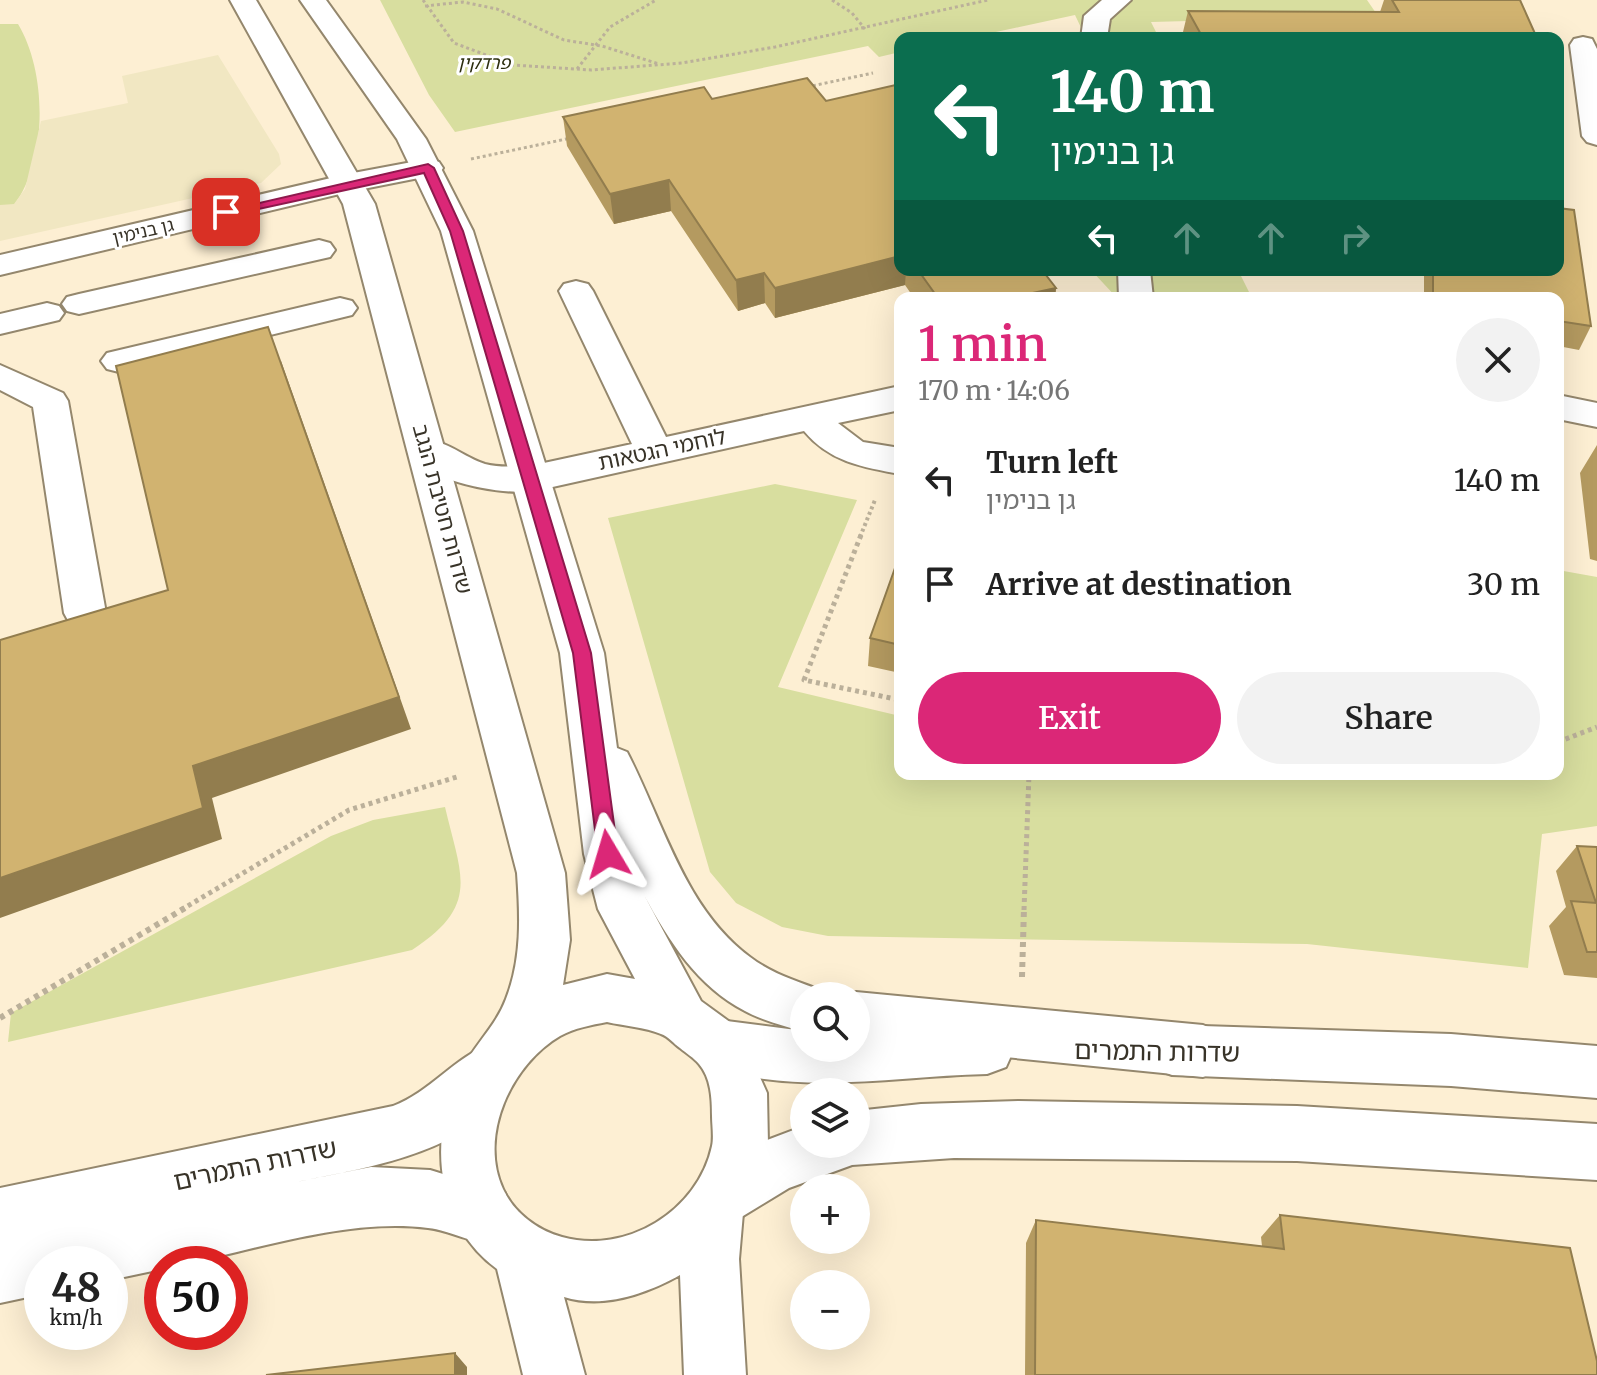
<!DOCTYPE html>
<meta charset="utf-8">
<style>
body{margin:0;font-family:Merriweather,"Noto Sans Hebrew",serif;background:#f2f2f2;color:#222;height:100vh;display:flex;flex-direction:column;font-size:30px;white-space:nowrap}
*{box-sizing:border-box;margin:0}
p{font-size:26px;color:#767676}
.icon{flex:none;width:44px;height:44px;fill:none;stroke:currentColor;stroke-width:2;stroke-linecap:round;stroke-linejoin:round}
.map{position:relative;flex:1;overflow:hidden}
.drawer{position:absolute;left:894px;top:292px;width:670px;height:488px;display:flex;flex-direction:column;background:#fff;border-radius:16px;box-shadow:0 8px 32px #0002}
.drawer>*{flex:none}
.banner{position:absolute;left:894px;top:32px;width:670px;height:244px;border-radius:16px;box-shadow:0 8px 32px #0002;background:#0b6e4f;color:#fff;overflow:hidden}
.fabs{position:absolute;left:790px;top:982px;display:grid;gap:16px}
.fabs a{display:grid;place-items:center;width:80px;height:80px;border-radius:50%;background:#fff;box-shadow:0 8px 32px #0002;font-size:40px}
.speed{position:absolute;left:24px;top:1246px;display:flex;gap:16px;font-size:40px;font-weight:700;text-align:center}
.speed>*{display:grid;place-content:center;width:104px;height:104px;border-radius:50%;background:#fff;box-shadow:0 8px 32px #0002;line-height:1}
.speed small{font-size:20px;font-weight:400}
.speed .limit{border:12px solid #d22;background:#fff;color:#111}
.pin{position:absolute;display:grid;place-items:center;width:68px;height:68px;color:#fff;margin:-34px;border-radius:16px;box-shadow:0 4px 12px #0006}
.me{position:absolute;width:88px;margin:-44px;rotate:353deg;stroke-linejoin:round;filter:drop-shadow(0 0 6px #0008)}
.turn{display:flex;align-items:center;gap:28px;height:168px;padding:0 24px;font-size:36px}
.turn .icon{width:104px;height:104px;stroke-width:2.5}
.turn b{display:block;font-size:56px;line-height:68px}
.lanes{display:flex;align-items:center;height:76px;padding:0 24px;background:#0003;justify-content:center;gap:40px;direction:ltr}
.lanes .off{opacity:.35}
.round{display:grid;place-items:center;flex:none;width:84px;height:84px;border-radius:42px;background:#f2f2f2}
.overview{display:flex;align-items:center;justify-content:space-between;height:136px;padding:0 24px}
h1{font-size:48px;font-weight:600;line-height:60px;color:#db2777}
.cta{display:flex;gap:16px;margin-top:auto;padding:16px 24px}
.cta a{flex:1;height:92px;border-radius:48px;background:#db2777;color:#fff;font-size:32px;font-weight:600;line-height:92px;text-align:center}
.cta a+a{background:#f2f2f2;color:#222}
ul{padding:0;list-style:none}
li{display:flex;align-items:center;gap:24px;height:104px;padding:0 24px}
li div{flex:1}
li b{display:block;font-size:30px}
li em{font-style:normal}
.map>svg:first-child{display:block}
.green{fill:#d8de9f}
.sand{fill:#f1e7c2}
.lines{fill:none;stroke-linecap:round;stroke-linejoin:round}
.minor-casing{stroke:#94876d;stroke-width:4}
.major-casing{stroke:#94876d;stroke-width:4}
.path-far3{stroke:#bbb09a;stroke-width:3;stroke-dasharray:3 3;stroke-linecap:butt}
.path-far2{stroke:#bbb09a;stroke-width:4;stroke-dasharray:3 3;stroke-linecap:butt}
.path-far1{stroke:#bbb09a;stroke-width:5;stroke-dasharray:4 4;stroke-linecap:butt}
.path{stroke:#bbb09a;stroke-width:6;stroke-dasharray:5 5;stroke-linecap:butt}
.minor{fill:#fff;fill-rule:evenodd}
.major{fill:#fff;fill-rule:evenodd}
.wall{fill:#b49a60}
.shaded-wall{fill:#927d4e}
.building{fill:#d1b370;stroke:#927d4e;stroke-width:2}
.route{fill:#db2777;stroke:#8e194d;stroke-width:2}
.labels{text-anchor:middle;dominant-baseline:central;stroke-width:6;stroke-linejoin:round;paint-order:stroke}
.far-park-label{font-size:18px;font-style:italic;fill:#2d2f0f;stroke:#fff}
.far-street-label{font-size:18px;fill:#383328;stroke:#fff}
.street-label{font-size:22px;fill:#383328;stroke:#fff}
.near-street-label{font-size:26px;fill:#383328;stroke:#fff}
</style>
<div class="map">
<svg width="1597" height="1375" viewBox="0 0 1597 1375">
<rect width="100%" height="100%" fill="#fdefd3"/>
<path class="green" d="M380,0H1367L1378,16L1151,22L1159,38H1086L1075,15L968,38H900V52L879,57L868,46L455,132L429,95Z
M0,24H18C47,72 48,160 14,205H0Z
M1091,270H1238L1252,298H1117Z
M775,484L857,500L778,687L900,716V774H1558V570L1597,577V826L1542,834L1528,968L1307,944L828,936L782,927L736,903L710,872L608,518Z
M445,807C461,876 481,905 412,950L8,1042L11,1013L331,836L373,820Z"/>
<path class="sand" d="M218,55L279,154L281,164L261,183L0,241V205L14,204L25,189L41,121L128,103L122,76Z"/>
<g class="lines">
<defs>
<path id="minor" d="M1102,0H1131L1110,19L1107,38H1081L1084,16Z
M1583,37L1592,39L1597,49V145L1587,142L1582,136L1570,45L1574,39Z
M428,159L439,162L443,168L439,174L348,192L0,275V255L348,174Z
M319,240L330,243L335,250L330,257L79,314L67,311L62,304L67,297L79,294Z
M1118,270H1150L1153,298H1119Z
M576,281L588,284L593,291L666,437L900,386V410L838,423L863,442L900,448V474C862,467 830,462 804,431L530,492C495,493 429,483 409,451L415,442C442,435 460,456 485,464C500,468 515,466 530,466L632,444L559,291L564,284Z
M340,298L352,301L357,308L352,315L119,372L107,369L101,361L107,353Z
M47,303L59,306L64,313L59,320L0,334V314Z
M0,365L63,393L68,401L106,613L100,624L85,629L70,624L64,613L33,407L0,390Z
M1558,395L1597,403V427L1558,419Z
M719,1020L804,1031V1048H856V1031L987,1024L1006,1031L1014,1049L1006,1067L987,1074C893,1076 791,1098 700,1063L692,1045L700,1027Z
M1172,1025L1451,1034L1597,1046V1098L1451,1086L1172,1075L1153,1068L1145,1050L1153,1032Z
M490,1044L509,1052L517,1070C482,1152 373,1166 296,1182L371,1167L430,1170L505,1193L513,1214L505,1235C470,1249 461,1232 428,1228C350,1218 261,1248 185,1264H162V1269L110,1280V1264H42V1294L0,1303V1188L393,1106C430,1092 454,1058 490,1044Z
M1019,1101L1297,1106L1597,1124V1180L1297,1161L954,1158L852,1165L789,1188L743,1216L723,1225L703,1216L694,1196L703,1176L754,1145L804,1126V1144H856V1111L921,1104Z"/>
<path id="major" d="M230,0H256L375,204L565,873L570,940L563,985L607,974L635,979L598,909L584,854L560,653L441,231L397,139L300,0H326L426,139L473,231L604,653L617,748L627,752C663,821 684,908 750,957C772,974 797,981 823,991L825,996H804V1032C785,1026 763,1021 745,1011C697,986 669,941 644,895L701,1001L738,1028L767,1093L768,1145L743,1213L739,1259L746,1375H684L680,1275C646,1294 603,1309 564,1297L585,1375H523L497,1269C435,1224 427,1136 461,1071C474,1045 496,1026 506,999C522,958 520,916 517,873L343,204ZM607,1022C624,1026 645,1027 661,1034C668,1036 674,1044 680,1048C686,1053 694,1058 699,1064C711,1078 712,1098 712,1116C712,1125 714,1137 712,1146C698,1211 626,1255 562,1237C537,1230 514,1213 503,1189C478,1135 512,1064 560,1036C575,1028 591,1025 607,1022Z
M856,992L1203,1025L1222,1033L1230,1051L1222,1069L1203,1077L856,1042V996H847Z"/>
</defs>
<use href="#minor" class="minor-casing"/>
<use href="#major" class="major-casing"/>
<path class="path-far3" d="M423,0L454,43L513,65L591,70L682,63L775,47L988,0
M832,0L852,13L865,29
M425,6L463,2L497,9L564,40L602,46L659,64
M577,69L610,27L656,0
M807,87L873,73
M471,159L571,138"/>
<path class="path-far2" d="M860,537L875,500"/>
<path class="path-far1" d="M861,535L804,680L900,700
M1558,742L1597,727
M181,910L349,810L460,776
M1024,910L1029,774"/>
<path class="path" d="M1022,977L1024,908
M0,1018L185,908"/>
<use href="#minor" class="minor"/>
<use href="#major" class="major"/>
</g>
<path class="wall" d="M1384,0H1520L1537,38H1187L1183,32L1188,11L1380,12Z
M712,99L900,270H1042L1056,288L1055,298H914L905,285L775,318L765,303L738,311L671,211L614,224L567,146L563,117Z
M1424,270H1558L1591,326L1579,350L1558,346V298H1424Z
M1597,445V561L1590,559L1580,473Z
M900,554V673L868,666L870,638Z
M1577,846L1597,847V978L1564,975L1549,926L1566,907L1556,871Z
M1280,1215L1597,1375H1025L1026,1243L1036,1220L1262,1246L1261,1237Z"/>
<path class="shaded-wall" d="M669,180L671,211L614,224L610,194Z
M900,256V270H906L905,285L775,318V288Z
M764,273L765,303L738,311L736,280Z
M1056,288L1055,298H1009Z
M281,361L411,729L212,798L222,839L0,918V878L193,766Z
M455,1353L467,1367V1375H455Z"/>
<path class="building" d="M1392,0H1520L1537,38H1203L1188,11L1399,12Z
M1016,36L1017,38L937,37Z
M807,78L826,101L900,84V256L775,288L764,273L736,280L669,180L610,194L563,117L704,87L712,99Z
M1558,205V208L1574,210L1591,326L1558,321V298H1433V270H1558Z
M918,270H1042L1056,288L1009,298H938Z
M268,327L399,697L193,766L203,808L0,878V640L168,590L116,366Z
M900,554V645L870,638Z
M1577,846L1597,847V952H1587L1571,901L1596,903Z
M1280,1215L1570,1248L1597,1361V1375H1035L1036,1220L1284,1249Z
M455,1353V1375H266Z"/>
<path class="route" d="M428,164L434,168L463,231L591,653L618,854L615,860L608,863L601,860L598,854L573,653L450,231L424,173L226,216L220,212Z"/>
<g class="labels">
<g class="far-park-label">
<text x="484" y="62">פרדקין</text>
</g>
<g class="far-street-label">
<text transform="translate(143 231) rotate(-13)">גן בנימין</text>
</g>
<g class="street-label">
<text transform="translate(662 449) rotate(-12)">לוחמי הגטאות</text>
<text transform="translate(443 509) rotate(75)">שדרות חטיבת הנגב</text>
</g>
<g class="near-street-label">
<text transform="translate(1157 1051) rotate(1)">שדרות התמרים</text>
<text transform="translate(255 1164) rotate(-12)">שדרות התמרים</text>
</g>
</g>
</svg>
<div class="fabs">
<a><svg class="icon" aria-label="search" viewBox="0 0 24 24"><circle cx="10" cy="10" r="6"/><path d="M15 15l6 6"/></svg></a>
<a><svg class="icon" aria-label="layers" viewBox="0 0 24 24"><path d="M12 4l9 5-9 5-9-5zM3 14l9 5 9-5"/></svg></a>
<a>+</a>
<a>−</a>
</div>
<div class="speed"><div>48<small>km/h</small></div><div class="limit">50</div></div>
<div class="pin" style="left:226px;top:212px;background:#d93025"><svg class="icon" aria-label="arrive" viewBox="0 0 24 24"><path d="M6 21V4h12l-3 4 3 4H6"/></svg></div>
<svg class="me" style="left:608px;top:854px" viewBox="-20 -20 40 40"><path d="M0-17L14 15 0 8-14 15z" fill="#db2777" stroke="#fff" stroke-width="4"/></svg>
<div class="banner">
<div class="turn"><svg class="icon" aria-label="left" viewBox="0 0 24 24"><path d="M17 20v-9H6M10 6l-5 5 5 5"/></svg><div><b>140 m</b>גן בנימין</div></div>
<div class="lanes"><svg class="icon" aria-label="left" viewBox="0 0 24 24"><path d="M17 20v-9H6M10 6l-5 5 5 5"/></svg><svg class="icon off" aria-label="ahead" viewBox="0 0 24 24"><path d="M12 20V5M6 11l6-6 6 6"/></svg><svg class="icon off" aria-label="ahead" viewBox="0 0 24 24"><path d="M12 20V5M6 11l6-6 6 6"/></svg><svg class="icon off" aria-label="right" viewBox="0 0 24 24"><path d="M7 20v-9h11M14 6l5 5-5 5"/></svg></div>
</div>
<section class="drawer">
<div class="overview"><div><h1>1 min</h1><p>170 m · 14:06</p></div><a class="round"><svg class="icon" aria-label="close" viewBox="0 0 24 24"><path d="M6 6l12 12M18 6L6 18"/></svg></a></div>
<ul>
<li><svg class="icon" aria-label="left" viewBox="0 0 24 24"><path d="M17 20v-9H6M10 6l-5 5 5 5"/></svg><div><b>Turn left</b><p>גן בנימין</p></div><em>140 m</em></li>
<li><svg class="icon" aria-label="arrive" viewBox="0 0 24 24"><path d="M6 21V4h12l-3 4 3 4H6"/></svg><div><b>Arrive at destination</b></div><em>30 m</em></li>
</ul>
<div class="cta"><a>Exit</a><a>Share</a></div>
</section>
</div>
